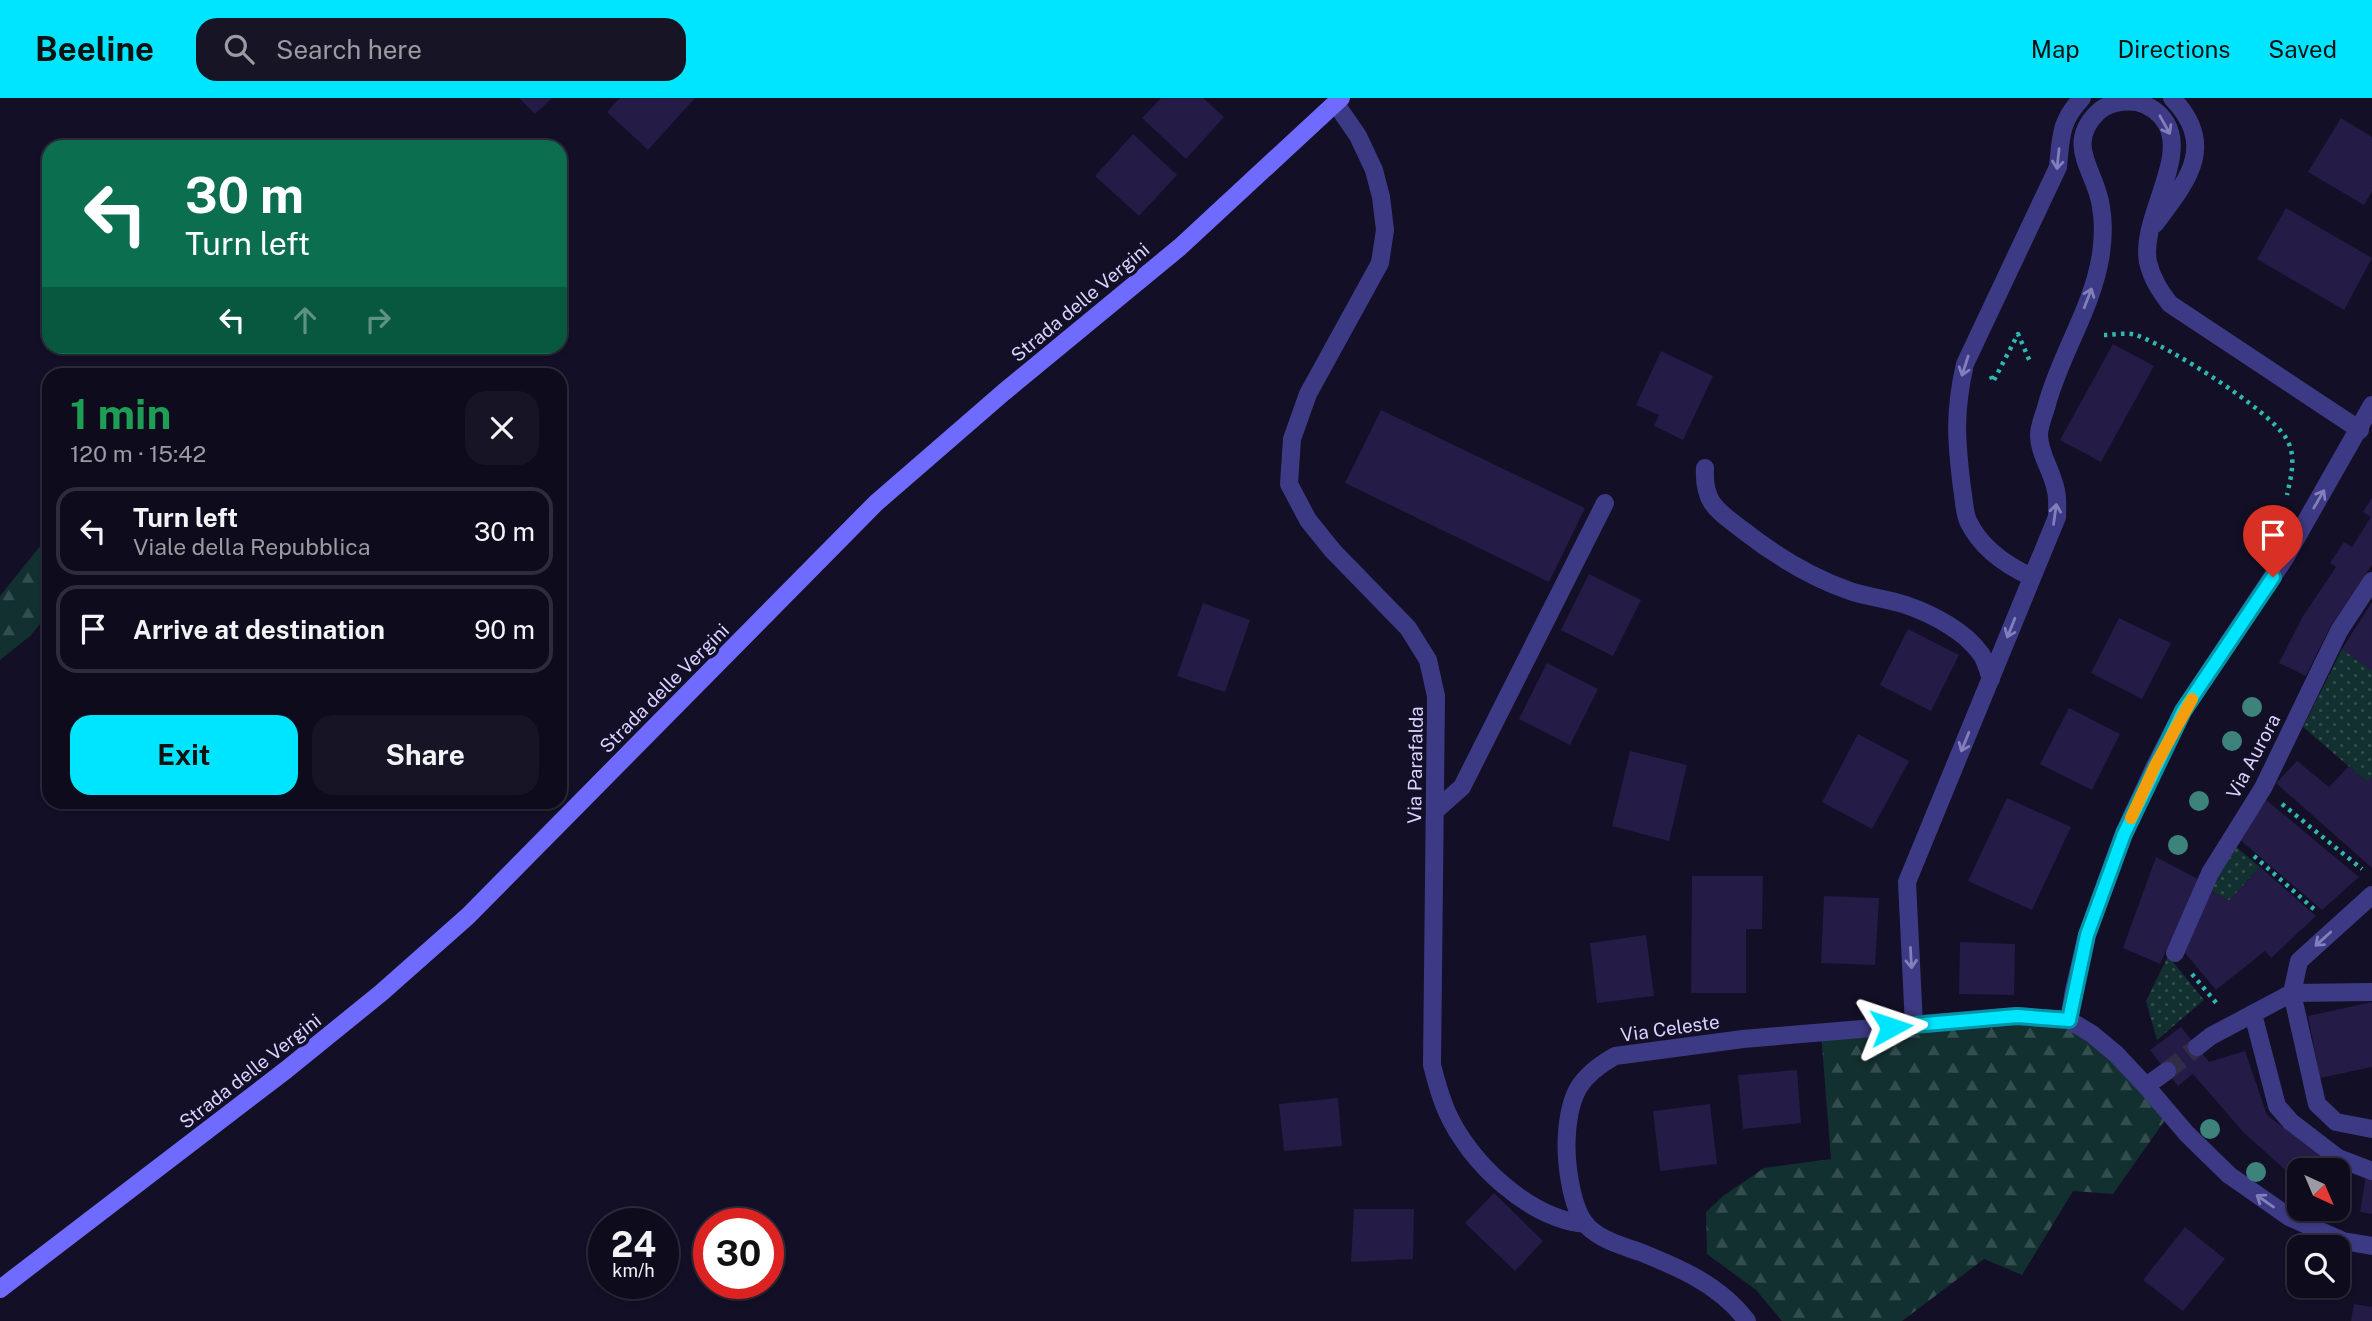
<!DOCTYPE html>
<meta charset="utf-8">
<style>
body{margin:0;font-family:"Public Sans",sans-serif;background:#171425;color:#f1f3f6;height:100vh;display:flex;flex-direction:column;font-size:26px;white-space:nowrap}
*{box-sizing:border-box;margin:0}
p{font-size:23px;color:#9b9ba3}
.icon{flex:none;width:38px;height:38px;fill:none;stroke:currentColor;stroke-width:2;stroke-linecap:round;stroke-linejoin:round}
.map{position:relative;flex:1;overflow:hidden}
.panel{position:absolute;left:42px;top:270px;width:525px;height:441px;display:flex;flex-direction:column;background:#0e0b1c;border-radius:21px;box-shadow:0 2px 5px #0004,0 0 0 2px #2e2b3b}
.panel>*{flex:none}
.guide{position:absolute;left:42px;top:42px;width:525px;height:214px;border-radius:21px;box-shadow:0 2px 5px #0004,0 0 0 2px #2e2b3b;background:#0b6e4f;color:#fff;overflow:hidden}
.needle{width:46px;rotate:136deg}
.fabs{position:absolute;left:2287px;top:1060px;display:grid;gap:14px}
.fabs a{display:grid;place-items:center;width:63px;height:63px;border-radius:14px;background:#0e0b1c;box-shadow:0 2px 5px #0004,0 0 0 2px #2e2b3b;font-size:35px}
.speed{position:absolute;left:588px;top:1110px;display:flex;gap:14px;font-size:35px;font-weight:700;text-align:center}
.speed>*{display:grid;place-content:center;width:91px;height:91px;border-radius:50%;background:#0e0b1c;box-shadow:0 2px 5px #0004,0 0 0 2px #2e2b3b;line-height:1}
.speed small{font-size:18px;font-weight:400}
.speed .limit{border:10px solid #d22;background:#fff;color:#111}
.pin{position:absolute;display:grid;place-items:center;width:60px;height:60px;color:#fff;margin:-72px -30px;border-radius:50% 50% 50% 0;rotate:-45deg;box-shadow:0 0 7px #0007}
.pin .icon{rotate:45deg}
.me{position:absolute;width:77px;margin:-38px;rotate:85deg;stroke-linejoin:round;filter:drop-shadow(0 0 5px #0008)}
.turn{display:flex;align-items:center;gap:24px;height:147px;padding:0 28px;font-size:32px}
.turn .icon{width:91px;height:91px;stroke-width:2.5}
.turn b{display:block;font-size:49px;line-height:60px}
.lanes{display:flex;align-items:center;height:66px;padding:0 28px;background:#0003;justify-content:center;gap:35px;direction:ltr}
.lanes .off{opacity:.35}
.round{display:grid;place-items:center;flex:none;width:74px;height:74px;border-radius:21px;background:#171425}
.summary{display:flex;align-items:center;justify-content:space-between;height:119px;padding:0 28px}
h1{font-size:42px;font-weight:700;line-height:52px;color:#1e9e55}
.primary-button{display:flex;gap:14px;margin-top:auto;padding:14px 28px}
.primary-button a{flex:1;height:80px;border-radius:21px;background:#00e5ff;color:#111;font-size:28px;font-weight:700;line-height:80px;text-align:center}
.primary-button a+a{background:#171425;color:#f1f3f6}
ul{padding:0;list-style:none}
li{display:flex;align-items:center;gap:21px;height:88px;margin:0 14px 10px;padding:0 14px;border:4px solid #2e2b3b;border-radius:21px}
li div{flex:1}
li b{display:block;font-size:26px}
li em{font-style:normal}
header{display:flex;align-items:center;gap:42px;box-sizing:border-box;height:98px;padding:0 35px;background:#00e5ff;color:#111}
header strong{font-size:33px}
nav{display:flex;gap:38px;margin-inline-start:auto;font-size:24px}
.search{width:490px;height:63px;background:#171425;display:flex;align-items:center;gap:18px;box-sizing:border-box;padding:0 24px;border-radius:21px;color:#9b9ba3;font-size:26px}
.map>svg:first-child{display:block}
.grass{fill:url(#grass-dots)}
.forest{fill:url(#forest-firs)}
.building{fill:#241b47}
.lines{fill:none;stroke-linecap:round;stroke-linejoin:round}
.minor-tunnel{stroke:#312d47;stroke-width:18;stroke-dasharray:18 9;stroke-linecap:butt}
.path{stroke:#2fb8b0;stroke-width:4.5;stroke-dasharray:3.5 5;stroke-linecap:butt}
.service{stroke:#3d3a85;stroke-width:18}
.minor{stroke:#3d3a85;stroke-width:18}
.secondary{stroke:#6f6bff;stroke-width:18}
.tree{fill:#3d827b}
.oneway{stroke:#837fbc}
.route-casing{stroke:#0095a6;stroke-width:18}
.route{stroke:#00e5ff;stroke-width:12}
.slow{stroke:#f59e0b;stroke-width:12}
.labels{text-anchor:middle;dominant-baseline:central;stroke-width:7;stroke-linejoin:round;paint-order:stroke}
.street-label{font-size:19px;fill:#d9d4ff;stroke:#130f26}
</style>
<header>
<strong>Beeline</strong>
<div class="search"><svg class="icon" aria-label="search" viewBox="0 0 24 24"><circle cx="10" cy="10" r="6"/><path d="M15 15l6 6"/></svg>Search here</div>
<nav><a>Map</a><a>Directions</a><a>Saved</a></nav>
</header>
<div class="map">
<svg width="2372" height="1223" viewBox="0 0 2372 1223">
<defs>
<pattern id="grass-dots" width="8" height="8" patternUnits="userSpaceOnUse" patternTransform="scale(1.75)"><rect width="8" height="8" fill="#12302f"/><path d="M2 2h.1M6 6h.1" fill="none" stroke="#344d4e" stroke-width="1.8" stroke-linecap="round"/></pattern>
<pattern id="forest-firs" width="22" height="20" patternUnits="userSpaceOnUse" patternTransform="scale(1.75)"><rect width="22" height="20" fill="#12302f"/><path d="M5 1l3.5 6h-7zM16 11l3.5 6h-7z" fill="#344d4e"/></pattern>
</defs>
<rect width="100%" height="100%" fill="#130f26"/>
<path class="grass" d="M2342,551L2372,572V680L2367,684L2303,629Z
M2235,748L2260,769L2229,803L2211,793L2217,776Z
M2168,858L2204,902L2157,942L2146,903Z"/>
<path class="forest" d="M49,437V515L30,538L0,562V498Z
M2069,922L2170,1015L2113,1096L2073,1093L2022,1177L1984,1161L1902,1223H1782L1756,1192L1707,1156L1706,1114L1723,1098L1764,1070L1831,1061L1821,935Z"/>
<path class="building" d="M519,0H552L535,16Z
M620,0H695L648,52L607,14Z
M1161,0H1203L1224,19L1186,61L1142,20Z
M2341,20L2372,39V93L2364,107L2308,74Z
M1133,36L1177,77L1139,118L1095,78Z
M2286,110L2372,160L2344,212L2257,161Z
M2113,246L2154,268L2101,364L2060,342Z
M1661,253L1713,278L1683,342L1654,328L1659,317L1636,307Z
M1381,312L1585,410L1549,484L1345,385Z
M2372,400V467L2329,531L2306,578L2279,565L2303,518L2336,469L2330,465L2344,444L2352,449L2371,419L2363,414Z
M1589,476L1641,502L1613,558L1561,532Z
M2372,504V572L2342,551Z
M1203,505L1250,522L1225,594L1177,578Z
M2119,520L2171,545L2142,601L2091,575Z
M1908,531L1959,557L1931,613L1880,587Z
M1547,565L1598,591L1570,647L1519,621Z
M2069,610L2120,636L2092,692L2040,666Z
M1858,636L1909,663L1872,731L1822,704Z
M1630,653L1687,667L1669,743L1612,728Z
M2297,663L2329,689L2349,668L2367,684L2372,680V770L2276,685Z
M2007,700L2071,729L2032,812L1968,783Z
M2265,701L2359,779L2322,812L2239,741Z
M2156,759L2198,781L2160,866L2123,850Z
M2260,769L2316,818L2271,860L2265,853L2216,892L2185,855L2211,793L2229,803Z
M1692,778H1763L1762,831H1746V895H1691Z
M1824,798L1879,800L1875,867L1821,865Z
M1646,837L1654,898L1597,905L1590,845Z
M1960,844L2015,846L2014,897L1959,896Z
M2372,904V969L2320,980L2308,918Z
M2181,929L2209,964L2245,953L2267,1017L2327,1063L2319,1073H2300V1085L2244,1035L2193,976L2178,988L2150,952Z
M1797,972L1801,1025L1743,1031L1738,977Z
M1338,1000L1342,1048L1284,1053L1279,1006Z
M1710,1006L1717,1066L1660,1073L1653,1013Z
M2366,1078L2372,1079V1116L2360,1114Z
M1494,1095L1543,1143L1515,1173L1465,1125Z
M1354,1111H1414L1413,1161L1351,1164Z
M2185,1129L2225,1161L2183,1213L2143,1182Z
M2354,1206L2372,1209V1223H2351Z"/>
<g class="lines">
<path class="minor-tunnel" d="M2167,973L2197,949"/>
<path class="path" d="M2104,237C2114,237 2127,234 2136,237C2170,249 2268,311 2286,340C2297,358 2291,378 2287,397
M1991,278L1993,284L2018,236L2031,266
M2282,706L2362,771
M2254,758L2315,812
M2192,876L2218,907"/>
<path class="service" d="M2155,126C2187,83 2218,48 2172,0
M1705,370C1703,406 1718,413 1744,433C1776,458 1810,479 1850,493C1868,499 1888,501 1906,507C1932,516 1965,533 1981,556C1986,563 1988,573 1991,581
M2032,479C2005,467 1981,450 1968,423C1964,413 1964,401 1962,390C1956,342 1954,314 1965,266L2058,69C2061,39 2060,23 2082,0
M1435,713L1462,689L1605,405
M2253,916L2277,1008L2291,1024L2338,1060L2372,1073
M1914,927L1907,784L2057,419C2057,411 2058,401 2056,393C2053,374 2039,356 2039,337C2039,327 2045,315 2047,306C2061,255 2093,209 2101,156C2103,141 2104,125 2101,109C2097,74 2064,48 2097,15C2107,5 2123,2 2137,4C2149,7 2160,15 2166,25C2188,61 2140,121 2148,164C2152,181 2160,193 2170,206L2360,332"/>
<path class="minor" d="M1336,6L1358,38L1374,72L1381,99L1385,132L1380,165L1308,296L1292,341L1289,386L1308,422L1333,453L1408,530L1428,562L1436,598L1432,967C1436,983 1440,998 1447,1014C1469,1064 1529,1121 1586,1126
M2372,797L2299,863L2292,895L2317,1006L2336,1024L2372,1031
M2175,855L2210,775L2263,690L2339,533L2372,483
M2069,922L2074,892L2087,837L2124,735L2155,668L2183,613L2285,460L2372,307
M2197,949L2211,938L2292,895L2372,894
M2146,988L2167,973
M1747,1223C1720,1187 1680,1170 1640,1154C1622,1148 1601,1142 1587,1128C1570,1109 1565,1059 1567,1035C1570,995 1580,978 1615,958L1743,941L2016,918L2069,922L2092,936L2116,956L2146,988L2187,1036L2229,1077L2289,1119L2343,1143L2372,1148"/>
<path class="secondary" d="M0,1191L286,972L381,895L468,818L876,405L1004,294L1180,149L1341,0"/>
</g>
<g class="tree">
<circle cx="2252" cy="609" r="10"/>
<circle cx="2232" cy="643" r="10"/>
<circle cx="2199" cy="703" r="10"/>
<circle cx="2178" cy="747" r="10"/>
<circle cx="2210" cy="1031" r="10"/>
<circle cx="2256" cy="1074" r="10"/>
</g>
<defs><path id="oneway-shaft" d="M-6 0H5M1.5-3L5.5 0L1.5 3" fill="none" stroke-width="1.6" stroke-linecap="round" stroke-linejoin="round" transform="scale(1.75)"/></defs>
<g class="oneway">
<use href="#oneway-shaft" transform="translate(2165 27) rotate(61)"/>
<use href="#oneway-shaft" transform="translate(2058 61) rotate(96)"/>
<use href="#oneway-shaft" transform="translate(2088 200) rotate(-69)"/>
<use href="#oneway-shaft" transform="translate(1965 268) rotate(108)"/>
<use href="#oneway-shaft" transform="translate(2319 401) rotate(-60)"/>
<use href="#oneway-shaft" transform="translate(2055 416) rotate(-82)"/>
<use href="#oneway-shaft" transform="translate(2011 530) rotate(112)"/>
<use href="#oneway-shaft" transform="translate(1965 644) rotate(112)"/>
<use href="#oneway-shaft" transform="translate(2323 841) rotate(138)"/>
<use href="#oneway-shaft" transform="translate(1911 860) rotate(87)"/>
<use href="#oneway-shaft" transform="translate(2265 1103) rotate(-145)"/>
</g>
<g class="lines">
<defs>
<path id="route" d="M1891,929L2017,918L2069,922L2087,837L2124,736L2183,613L2273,479"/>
</defs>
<use href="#route" class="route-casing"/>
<use href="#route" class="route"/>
<path class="slow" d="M2131,720L2155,668L2192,601"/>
</g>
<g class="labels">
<g class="street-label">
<text transform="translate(1080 204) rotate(-40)">Strada delle Vergini</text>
<text transform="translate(664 590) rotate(-45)">Strada delle Vergini</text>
<text transform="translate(2253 658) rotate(-62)">Via Aurora</text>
<text transform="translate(1415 667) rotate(-89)">Via Parafalda</text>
<text transform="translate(1670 930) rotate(-8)">Via Celeste</text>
<text transform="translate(250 973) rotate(-38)">Strada delle Vergini</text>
</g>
</g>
</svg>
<div class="fabs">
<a><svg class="needle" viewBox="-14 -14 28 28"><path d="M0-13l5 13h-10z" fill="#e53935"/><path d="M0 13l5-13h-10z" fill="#9b9ba3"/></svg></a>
<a><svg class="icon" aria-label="search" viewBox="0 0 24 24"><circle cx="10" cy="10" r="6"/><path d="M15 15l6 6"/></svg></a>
</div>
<div class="speed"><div>24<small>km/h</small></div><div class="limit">30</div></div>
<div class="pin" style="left:2273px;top:479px;background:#d93025"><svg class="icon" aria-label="arrive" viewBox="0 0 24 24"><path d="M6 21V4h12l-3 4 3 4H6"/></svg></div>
<svg class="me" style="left:1891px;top:929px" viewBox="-20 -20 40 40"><path d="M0-17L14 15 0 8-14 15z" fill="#00e5ff" stroke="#fff" stroke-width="4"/></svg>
<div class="guide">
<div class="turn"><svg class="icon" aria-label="left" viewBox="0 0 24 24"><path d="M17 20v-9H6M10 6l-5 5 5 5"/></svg><div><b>30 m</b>Turn left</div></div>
<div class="lanes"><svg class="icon" aria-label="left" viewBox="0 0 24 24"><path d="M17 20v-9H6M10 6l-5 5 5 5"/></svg><svg class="icon off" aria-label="ahead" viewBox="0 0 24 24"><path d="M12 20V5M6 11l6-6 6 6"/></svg><svg class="icon off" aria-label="right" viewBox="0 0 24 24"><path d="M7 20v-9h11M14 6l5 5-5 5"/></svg></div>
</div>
<section class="panel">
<div class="summary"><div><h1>1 min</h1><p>120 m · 15:42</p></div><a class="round"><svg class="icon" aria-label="close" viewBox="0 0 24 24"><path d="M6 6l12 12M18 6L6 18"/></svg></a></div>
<ul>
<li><svg class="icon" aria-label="left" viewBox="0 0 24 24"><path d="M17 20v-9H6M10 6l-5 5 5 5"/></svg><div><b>Turn left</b><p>Viale della Repubblica</p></div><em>30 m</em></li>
<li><svg class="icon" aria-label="arrive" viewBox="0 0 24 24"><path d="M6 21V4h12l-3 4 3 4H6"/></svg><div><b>Arrive at destination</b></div><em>90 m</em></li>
</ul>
<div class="primary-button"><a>Exit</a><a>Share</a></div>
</section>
</div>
